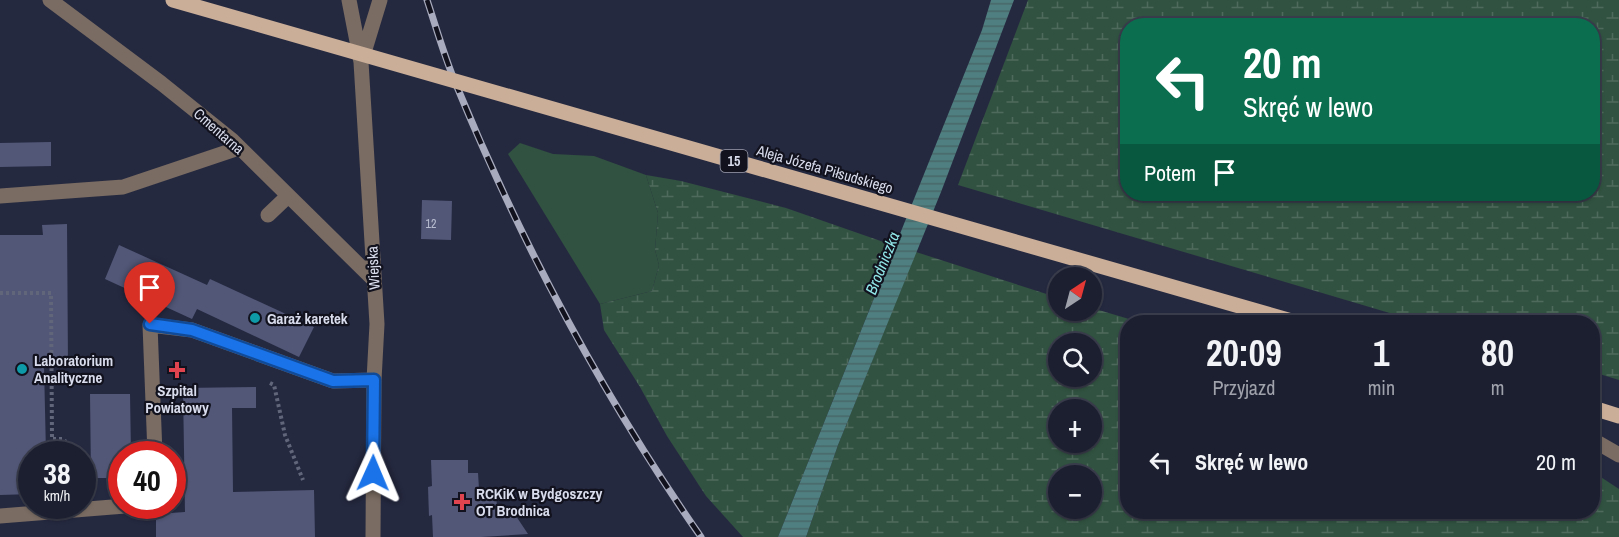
<!DOCTYPE html>
<html lang="pl">
<meta charset="utf-8">
<style>
body{margin:0;font-family:"Archivo Narrow",sans-serif;background:#292c3c;color:#f1f3f6;height:100vh;display:flex;flex-direction:column;font-size:22px;white-space:nowrap}
*{box-sizing:border-box;margin:0}
p{font-size:20px;color:#a0a2ab}
.icon{flex:none;width:33px;height:33px;fill:none;stroke:currentColor;stroke-width:2;stroke-linecap:round;stroke-linejoin:round}
.map{position:relative;flex:1;overflow:hidden}
.panel{position:absolute;left:1120px;top:315px;width:480px;height:204px;display:flex;flex-direction:column;background:#1c1f30;border-radius:24px;box-shadow:0 2px 4px #0004,0 0 0 2px #3a3d4c}
.panel>*{flex:none}
.banner{position:absolute;left:1120px;top:18px;width:480px;height:183px;border-radius:24px;box-shadow:0 2px 4px #0004,0 0 0 2px #3a3d4c;background:#0b6e4f;color:#fff;overflow:hidden}
.needle{width:39px;rotate:36deg}
.fabs{position:absolute;left:1048px;top:267px;display:grid;gap:12px}
.fabs a{display:grid;place-items:center;width:54px;height:54px;border-radius:50%;background:#1c1f30;box-shadow:0 2px 4px #0004,0 0 0 2px #3a3d4c;font-size:30px}
.speed{position:absolute;left:18px;top:441px;display:flex;gap:12px;font-size:30px;font-weight:700;text-align:center}
.speed>*{display:grid;place-content:center;width:78px;height:78px;border-radius:50%;background:#1c1f30;box-shadow:0 2px 4px #0004,0 0 0 2px #3a3d4c;line-height:1}
.speed small{font-size:15px;font-weight:400}
.speed .limit{border:9px solid #d22;background:#fff;color:#111}
.pin{position:absolute;display:grid;place-items:center;width:51px;height:51px;color:#fff;margin:-62px -26px;border-radius:50% 50% 50% 0;rotate:-45deg;box-shadow:0 0 6px #0007}
.pin .icon{rotate:45deg}
.me{position:absolute;width:66px;margin:-33px;rotate:1deg;stroke-linejoin:round;filter:drop-shadow(0 0 4px #0008)}
.turn{display:flex;align-items:center;gap:21px;height:126px;padding:0 24px;font-size:27px}
.turn .icon{width:78px;height:78px;stroke-width:2.5}
.turn b{display:block;font-size:42px;line-height:51px}
.then{display:flex;align-items:center;height:57px;padding:0 24px;background:#0003;gap:12px;font-size:22px}
.eta{display:flex;justify-content:space-evenly;align-items:center;height:102px;text-align:center}
.eta b{font-size:36px;font-weight:700;line-height:42px}
ul{padding:0;list-style:none}
li{display:flex;align-items:center;gap:18px;height:90px;padding:0 24px}
li div{flex:1}
li b{display:block;font-size:22px}
li em{font-style:normal}
.map>svg:first-child{display:block}
.green{fill:#315240}
.wetland{fill:url(#wetland-marsh);fill-rule:evenodd}
.water{fill:url(#water-rules)}
.building{fill:#525777}
.lines{fill:none;stroke-linecap:round;stroke-linejoin:round}
.path{stroke:#62667b;stroke-width:4;stroke-dasharray:3 3;stroke-linecap:butt}
.minor{stroke:#7a6c62;stroke-width:15}
.major{stroke:#caae98;stroke-width:15}
.rail-casing{stroke:#a8abbd;stroke-width:7}
.rail{stroke:#11121d;stroke-width:4.5;stroke-dasharray:14;stroke-linecap:butt}
.major-bridge{stroke:#caae98;stroke-width:15}
.route-casing{stroke:#114b97;stroke-width:15}
.route{stroke:#1a73e8;stroke-width:10}
.culture-dot{fill:#0f9aa8;stroke:#11121d;stroke-width:2}
.health-dot{fill:#e0444e;stroke:#11121d;stroke-width:2}
.labels{text-anchor:middle;dominant-baseline:central;stroke-width:4.5;stroke-linejoin:round;paint-order:stroke}
.number-label{font-size:12px;fill:#b7bbcf}
.shield{fill:#11121d;stroke:#9d9fae;stroke-width:1.5}
.shield-label{font-size:14px;font-weight:bold;fill:#d9dcec}
.street-label{font-size:15px;fill:#d9dcec;stroke:#11121d}
.poi-label{font-size:15px;font-weight:bold;fill:#d9dcec;stroke:#11121d;text-anchor:start}
.water-label{font-size:16px;font-style:italic;fill:#91e6e8;stroke:#11121d}
</style>
<div class="map">
<svg width="1619" height="537" viewBox="0 0 1619 537">
<defs>
<pattern id="wetland-marsh" width="20" height="14" patternUnits="userSpaceOnUse" patternTransform="scale(1.5)"><rect width="20" height="14" fill="#315240"/><path d="M1 5h8M5 5V1M11 12h8M15 12V8" fill="none" stroke="#4e6a5c"/></pattern>
<pattern id="water-rules" width="6" height="5" patternUnits="userSpaceOnUse" patternTransform="scale(1.5)"><rect width="6" height="5" fill="#4f7f80"/><path d="M0 2.5h6" fill="none" stroke="#496769"/></pattern>
</defs>
<rect width="100%" height="100%" fill="#252940"/>
<path class="green" d="M520,143L553,154L594,156L646,175L658,213L655,250L659,265L652,291L600,304L508,154Z"/>
<path class="wetland" d="M1028,0H1619V380L1593,372V322H1420L958,185ZM1128,26H1593V194H1128Z
M646,175L681,181L786,208L895,246L778,537H743L706,496L667,436L640,387L604,330L600,304L652,291L659,265L655,250L658,213Z
M916,252L1059,298V310H1092V308L1139,322H1128V512H1593V472L1619,489V537H806L838,445ZM1059,344H1092V376H1059ZM1059,410H1092V442H1059ZM1059,476H1092V508H1059Z"/>
<path class="water" d="M991,0H1014L941,192L838,445L806,537H778L982,30Z"/>
<path class="building" d="M51,142V166L0,167V143Z
M422,200L452,201L451,240L421,239Z
M67,224L68,365L44,366L46,454H32V494L0,495V235H43L42,225Z
M119,245L207,285L210,279L314,327L299,357L197,309L192,319L105,279Z
M256,387V408H232L233,492L314,490L315,537H156V514L185,512L183,388Z
M90,394H130L131,454H122V478H91Z
M431,460H468V473H478L479,489L496,488L497,510H512L528,534L481,537H433L432,515L429,516L428,487L432,486Z"/>
<g class="lines">
<path class="path" d="M0,293H51L52,439H62L65,441L66,454
M270,383L274,385L285,435L303,480
M144,515L154,506"/>
<path class="minor" d="M50,0L161,83L232,140L373,279
M349,0L361,62L377,324L374,380L373,537
M362,59L380,0
M0,196L123,187L239,148
M268,215L288,196
M1593,440L1619,455
M155,454L150,325L192,330L333,381L374,380
M0,516L125,506"/>
<path class="major" d="M1593,408L1619,416"/>
<defs>
<path id="rail" d="M427,0C436,27 444,55 455,82C521,243 602,395 701,537"/>
</defs>
<use href="#rail" class="rail-casing"/>
<use href="#rail" class="rail"/>
<path class="major-bridge" d="M173,0L1295,322"/>
</g>
<g class="lines">
<defs>
<path id="route" d="M150,324L192,330L333,381L374,380L373,473"/>
</defs>
<use href="#route" class="route-casing"/>
<use href="#route" class="route"/>
</g>
<g class="culture-dot">
<circle cx="255" cy="318" r="6"/>
<circle cx="22" cy="369" r="6"/>
</g>
<g class="health-dot">
<path d="M174 361h6v6h6v6h-6v6h-6v-6h-6v-6h6z"/>
<path d="M459 493h6v6h6v6h-6v6h-6v-6h-6v-6h6z"/>
</g>
<g class="labels">
<g class="number-label">
<text x="431" y="224">12</text>
</g>
<rect class="shield" x="720.5" y="150" width="27" height="22" rx="4.5"/>
<g class="shield-label">
<text x="734" y="161">15</text>
</g>
<g class="street-label">
<text transform="translate(219 131) rotate(41)">Cmentarna</text>
<text transform="translate(825 169) rotate(16)">Aleja Józefa Piłsudskiego</text>
<text transform="translate(373 268) rotate(-93)">Wiejska</text>
</g>
<g class="poi-label">
<text x="267" y="318">Garaż karetek</text>
<text x="34" y="360">Laboratorium<tspan x="34" dy="17">Analityczne</tspan></text>
<text x="177" y="390" text-anchor="middle">Szpital<tspan x="177" dy="17">Powiatowy</tspan></text>
<text x="476" y="493">RCKiK w Bydgoszczy<tspan x="476" dy="17">OT Brodnica</tspan></text>
</g>
<g class="water-label">
<text transform="translate(882 263) rotate(-68)">Brodniczka</text>
</g>
</g>
</svg>
<div class="fabs">
<a><svg class="needle" viewBox="-14 -14 28 28"><path d="M0-13l5 13h-10z" fill="#e53935"/><path d="M0 13l5-13h-10z" fill="#a0a2ab"/></svg></a>
<a><svg class="icon" aria-label="search" viewBox="0 0 24 24"><circle cx="10" cy="10" r="6"/><path d="M15 15l6 6"/></svg></a>
<a>+</a>
<a>−</a>
</div>
<div class="speed"><div>38<small>km/h</small></div><div class="limit">40</div></div>
<div class="pin" style="left:150px;top:324px;background:#d93025"><svg class="icon" aria-label="arrive" viewBox="0 0 24 24"><path d="M6 21V4h12l-3 4 3 4H6"/></svg></div>
<svg class="me" style="left:373px;top:473px" viewBox="-20 -20 40 40"><path d="M0-17L14 15 0 8-14 15z" fill="#1a73e8" stroke="#fff" stroke-width="4"/></svg>
<div class="banner">
<div class="turn"><svg class="icon" aria-label="left" viewBox="0 0 24 24"><path d="M17 20v-9H6M10 6l-5 5 5 5"/></svg><div><b>20 m</b>Skręć w lewo</div></div>
<div class="then">Potem<svg class="icon" aria-label="arrive" viewBox="0 0 24 24"><path d="M6 21V4h12l-3 4 3 4H6"/></svg></div>
</div>
<section class="panel">
<div class="eta">
<div><b>20:09</b><p>Przyjazd</p></div>
<div><b>1</b><p>min</p></div>
<div><b>80</b><p>m</p></div>
</div>
<ul>
<li><svg class="icon" aria-label="left" viewBox="0 0 24 24"><path d="M17 20v-9H6M10 6l-5 5 5 5"/></svg><div><b>Skręć w lewo</b></div><em>20 m</em></li>
</ul>
</section>
</div>
